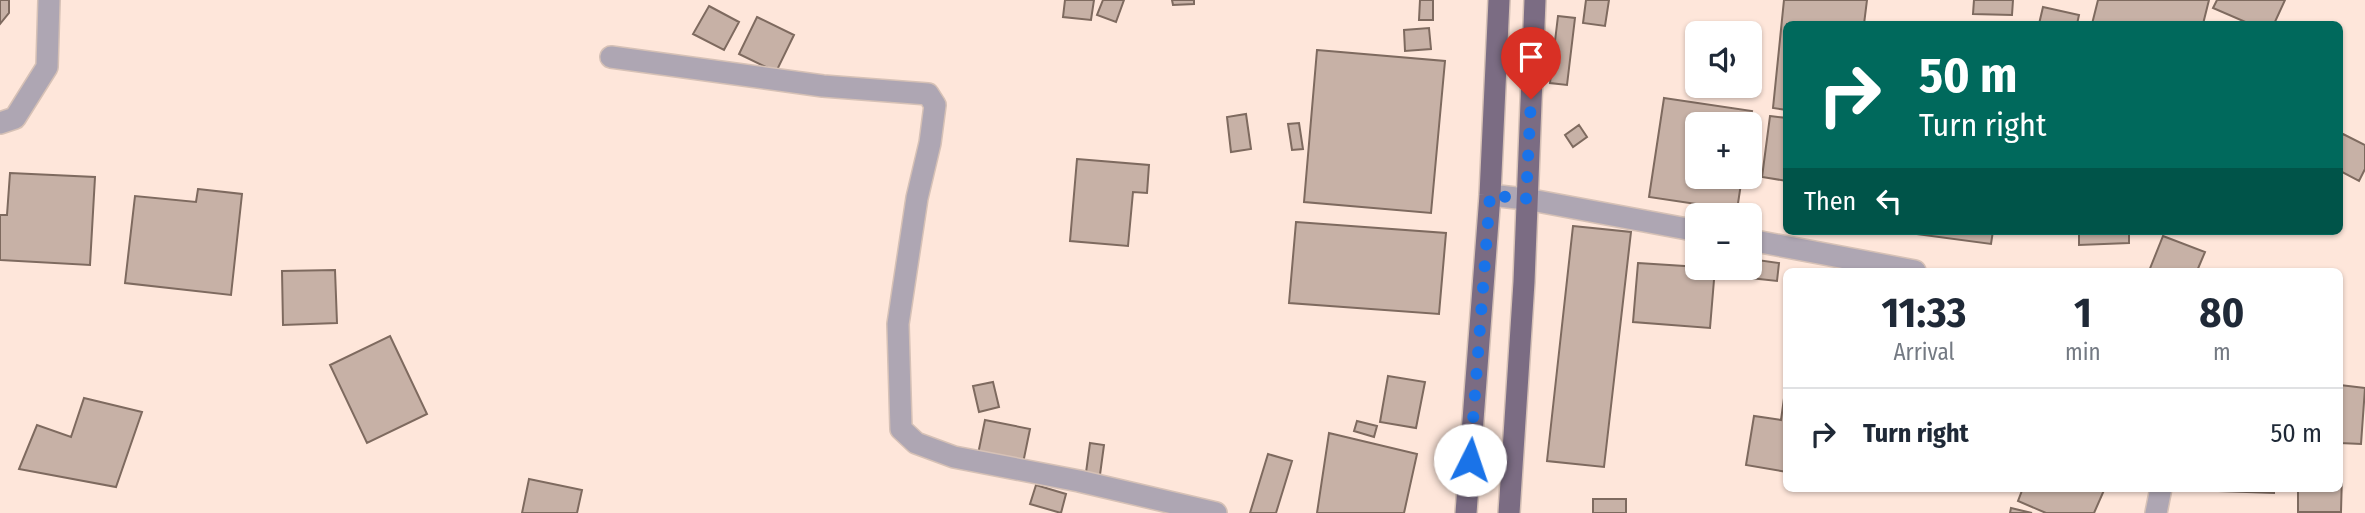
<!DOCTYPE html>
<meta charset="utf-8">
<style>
body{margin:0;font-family:"Fira Sans Condensed",sans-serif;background:#f2f2f3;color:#1f2937;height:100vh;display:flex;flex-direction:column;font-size:26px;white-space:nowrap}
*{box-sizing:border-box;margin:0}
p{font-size:23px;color:#747a83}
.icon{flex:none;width:38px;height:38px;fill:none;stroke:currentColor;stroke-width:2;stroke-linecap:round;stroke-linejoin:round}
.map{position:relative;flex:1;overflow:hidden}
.drawer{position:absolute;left:1783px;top:268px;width:560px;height:224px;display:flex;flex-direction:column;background:#fff;border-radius:10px;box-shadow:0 2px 5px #0004}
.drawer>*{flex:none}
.hud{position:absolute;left:1783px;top:21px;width:560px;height:214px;border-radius:10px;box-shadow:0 2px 5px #0004;background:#00695c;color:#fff;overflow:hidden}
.buttons{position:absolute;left:1685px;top:21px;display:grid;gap:14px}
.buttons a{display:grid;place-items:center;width:77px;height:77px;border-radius:10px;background:#fff;box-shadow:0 2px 5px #0004;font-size:35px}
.pin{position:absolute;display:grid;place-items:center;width:60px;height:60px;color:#fff;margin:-72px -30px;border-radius:50% 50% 50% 0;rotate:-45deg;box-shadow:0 0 7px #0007}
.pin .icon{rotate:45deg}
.me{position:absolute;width:77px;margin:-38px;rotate:4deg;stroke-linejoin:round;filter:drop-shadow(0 0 5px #0008)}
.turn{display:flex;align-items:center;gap:24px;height:147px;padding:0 21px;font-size:32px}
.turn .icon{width:91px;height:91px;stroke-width:2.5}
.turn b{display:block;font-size:49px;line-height:60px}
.then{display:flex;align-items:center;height:66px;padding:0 21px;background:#0003;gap:14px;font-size:26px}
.eta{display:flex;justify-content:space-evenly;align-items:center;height:119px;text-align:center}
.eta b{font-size:42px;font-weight:700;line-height:49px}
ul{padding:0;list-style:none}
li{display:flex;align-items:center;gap:21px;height:91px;padding:0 21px;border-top:2px solid #e0e1e3}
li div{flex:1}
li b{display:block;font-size:26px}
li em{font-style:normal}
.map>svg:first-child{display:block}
.building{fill:#c7b1a6;stroke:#7e6a5f;stroke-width:2}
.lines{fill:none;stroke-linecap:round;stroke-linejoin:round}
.minor-casing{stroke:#d6c1b6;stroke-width:24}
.major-casing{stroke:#d6c1b6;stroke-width:24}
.minor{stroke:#aea6b3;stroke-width:21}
.major{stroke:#7b6c83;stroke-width:21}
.route{stroke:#1a73e8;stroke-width:12;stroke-dasharray:0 21.6}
</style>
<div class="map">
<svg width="2365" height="513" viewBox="0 0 2365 513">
<rect width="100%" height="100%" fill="#fee6da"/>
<path class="building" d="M0,0H9V13L0,24Z
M1065,0H1094L1091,20L1063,17Z
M1103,0H1124L1116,22L1097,15Z
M1172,0H1194V4L1173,5Z
M1420,0H1433V20H1419Z
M1586,0H1609L1605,26L1583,23Z
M1784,0H1867L1864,24H1787V110L1773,108Z
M1974,0H2013L2012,15L1973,14Z
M2098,0H2209L2203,24H2092Z
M2217,0H2285L2274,24H2250L2213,8Z
M709,6L739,22L724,50L693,34Z
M2043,7L2079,15L2077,24H2039Z
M1558,16L1575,18L1567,85L1550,83Z
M757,17L794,35L776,72L739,54Z
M1429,28L1431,49L1405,51L1404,30Z
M1317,50L1445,61L1431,213L1304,202Z
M1664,98L1752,111L1750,124H1698V177H1742L1737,210L1649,197Z
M1246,114L1251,149L1231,152L1227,117Z
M1770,116L1787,118V181L1762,177Z
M1299,123L1303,149L1292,150L1288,124Z
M1579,125L1587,137L1573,147L1565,135Z
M2343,134L2365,145V169L2359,181L2340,171V140Z
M1077,159L1149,165L1147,193L1133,192L1128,246L1070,241Z
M10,173L95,177L90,265L0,260V215H7Z
M198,189L242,194L231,295L125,283L135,196L196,202Z
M1296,222L1446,233L1439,314L1289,303Z
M1573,226L1631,232L1604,467L1547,461Z
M1894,231H1993L1991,244Z
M2079,231H2129V243L2079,245Z
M2163,236L2205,252L2197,271H2149Z
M1750,259L1779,263L1777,281L1741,277L1742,268H1750Z
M1638,263L1715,268L1710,328L1633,322Z
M335,270L337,323L283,325L282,271Z
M390,336L427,414L367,443L330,365Z
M1388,376L1425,382L1416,428L1380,422Z
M993,382L999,407L979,412L973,386Z
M2340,385L2365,388L2361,444L2340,443Z
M1785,391L1787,472L1746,465L1754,416L1781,420Z
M84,398L142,412L116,487L19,469L37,425L71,437Z
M985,420L1030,429L1022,468L977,459Z
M1357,421L1377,426L1374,437L1354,431Z
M1329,433L1417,454L1404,513H1317Z
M1090,443L1104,445L1099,482L1085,480Z
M1268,454L1292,461L1276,513H1250Z
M2340,475H2342L2341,512H2298V488H2340Z
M529,479L582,490L577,513H522Z
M1036,485L1066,494L1061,513L1030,504Z
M2023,488H2105L2094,513H2046L2018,501Z
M2219,488H2274V493L2219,491Z
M1593,499H1626V513H1593Z
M2011,508L2032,513H2010Z"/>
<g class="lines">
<defs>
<path id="minor" d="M611,57L823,86L928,94L935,105L930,143L917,198L898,324L901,429L916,443L954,457L1079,481L1216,513
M0,123L15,118L47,67L49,0
M1490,195L1526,199L1698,231
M1750,240L1915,271
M2156,513L2161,488"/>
<path id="major" d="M1466,513L1490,195L1499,0
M1509,513L1524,282L1535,0"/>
</defs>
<use href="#minor" class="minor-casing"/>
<use href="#major" class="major-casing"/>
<use href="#minor" class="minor"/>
<use href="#major" class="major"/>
</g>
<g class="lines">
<path class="route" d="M1470,460L1490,195L1526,199L1531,99"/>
</g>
</svg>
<div class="buttons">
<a><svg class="icon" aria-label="sound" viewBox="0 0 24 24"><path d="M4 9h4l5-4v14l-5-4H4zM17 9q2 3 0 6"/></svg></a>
<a>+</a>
<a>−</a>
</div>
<div class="pin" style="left:1531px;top:99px;background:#d93025"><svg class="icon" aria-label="arrive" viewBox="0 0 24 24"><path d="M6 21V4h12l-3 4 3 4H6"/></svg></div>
<svg class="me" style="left:1470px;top:460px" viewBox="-20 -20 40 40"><circle r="19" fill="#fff"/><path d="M0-13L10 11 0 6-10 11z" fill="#1a73e8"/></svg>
<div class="hud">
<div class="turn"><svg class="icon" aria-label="right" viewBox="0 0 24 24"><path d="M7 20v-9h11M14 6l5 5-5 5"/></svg><div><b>50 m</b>Turn right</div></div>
<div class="then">Then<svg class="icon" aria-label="left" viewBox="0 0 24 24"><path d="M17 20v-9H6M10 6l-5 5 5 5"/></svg></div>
</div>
<section class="drawer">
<div class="eta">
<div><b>11:33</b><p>Arrival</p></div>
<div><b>1</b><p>min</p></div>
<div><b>80</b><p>m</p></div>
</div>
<ul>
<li><svg class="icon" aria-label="right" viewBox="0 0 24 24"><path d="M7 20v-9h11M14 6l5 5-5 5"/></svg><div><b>Turn right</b></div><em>50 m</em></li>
</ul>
</section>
</div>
